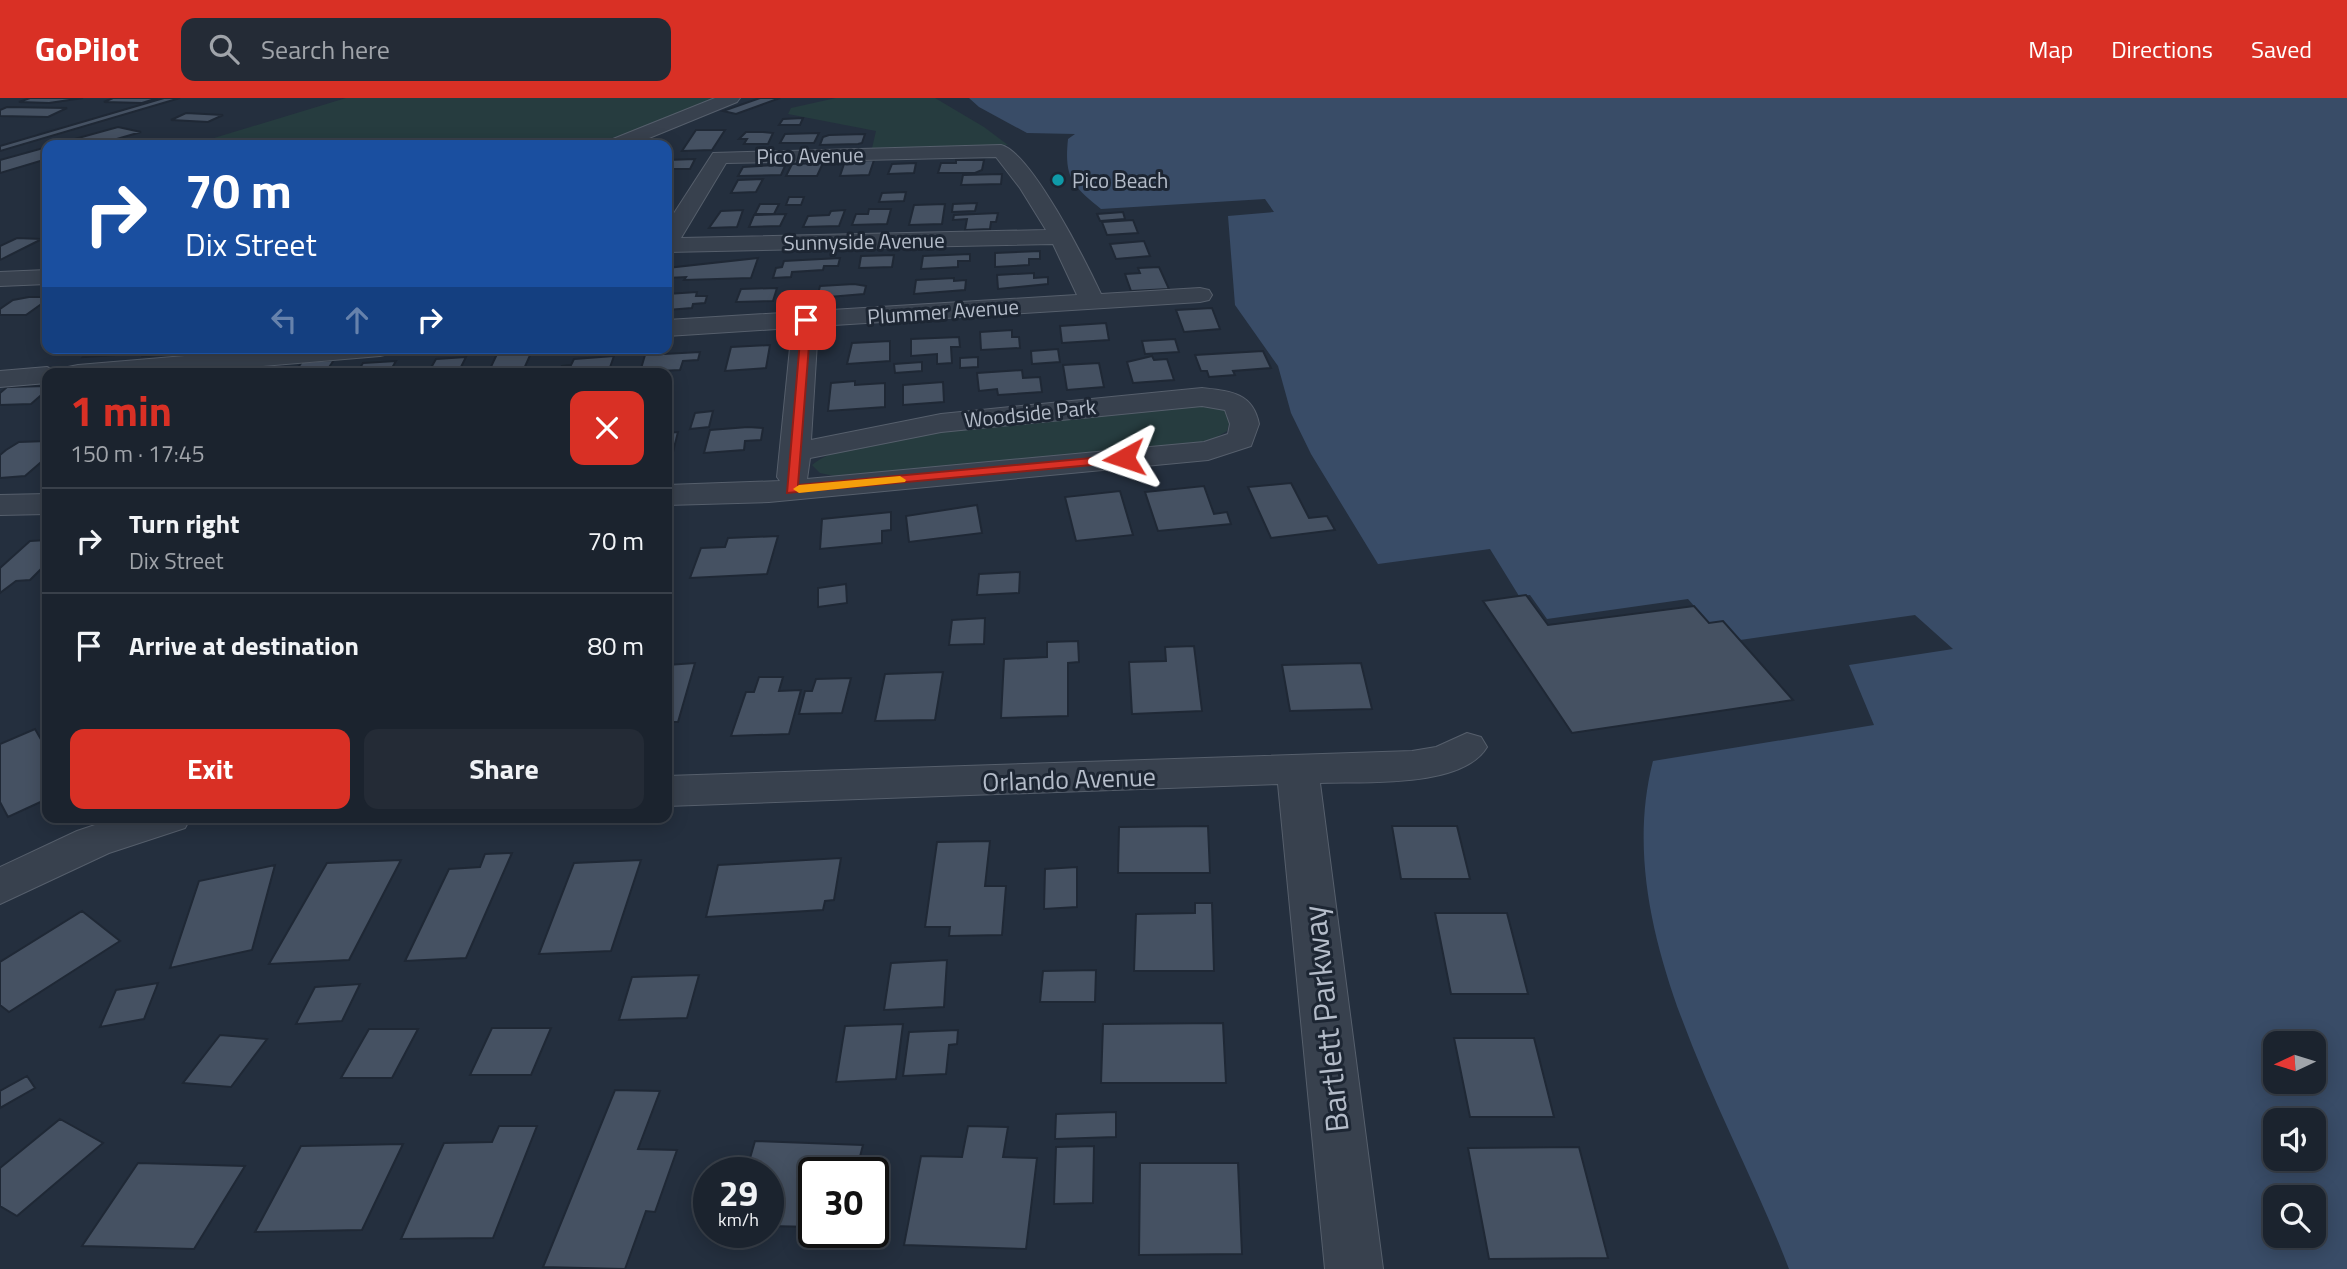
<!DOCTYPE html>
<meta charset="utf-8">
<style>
body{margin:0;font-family:"Titillium Web",sans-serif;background:#242b36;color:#f1f3f6;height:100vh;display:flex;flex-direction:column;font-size:26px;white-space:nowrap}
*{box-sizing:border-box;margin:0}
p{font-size:23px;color:#a0a4aa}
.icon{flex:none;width:38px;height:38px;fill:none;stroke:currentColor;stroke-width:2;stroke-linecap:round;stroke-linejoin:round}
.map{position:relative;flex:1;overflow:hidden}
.panel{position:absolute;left:42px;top:270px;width:630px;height:455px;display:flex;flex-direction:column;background:#1b232e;border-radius:14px;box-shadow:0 4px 18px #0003,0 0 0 2px #39404a}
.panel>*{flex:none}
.hud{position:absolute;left:42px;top:42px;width:630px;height:214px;border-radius:14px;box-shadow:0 4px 18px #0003,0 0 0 2px #39404a;background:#1a4fa0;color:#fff;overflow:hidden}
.needle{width:46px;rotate:266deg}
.tools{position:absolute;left:2263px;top:933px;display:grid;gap:14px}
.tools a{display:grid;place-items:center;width:63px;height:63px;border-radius:14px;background:#1b232e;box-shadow:0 4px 18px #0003,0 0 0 2px #39404a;font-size:35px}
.speed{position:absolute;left:693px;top:1059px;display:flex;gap:14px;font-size:35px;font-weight:700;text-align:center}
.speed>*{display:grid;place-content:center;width:91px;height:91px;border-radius:50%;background:#1b232e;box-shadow:0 4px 18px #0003,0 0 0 2px #39404a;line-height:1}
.speed small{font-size:18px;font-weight:400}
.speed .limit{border:4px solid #111;border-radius:10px;background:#fff;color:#111}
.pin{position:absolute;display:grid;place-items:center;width:60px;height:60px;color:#fff;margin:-30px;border-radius:14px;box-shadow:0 4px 10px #0006}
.me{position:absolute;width:77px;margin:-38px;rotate:265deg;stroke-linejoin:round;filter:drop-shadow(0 0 5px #0008)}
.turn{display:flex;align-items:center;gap:24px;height:147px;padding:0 28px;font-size:32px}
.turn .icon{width:91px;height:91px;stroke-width:2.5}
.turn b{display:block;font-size:49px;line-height:60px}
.lanes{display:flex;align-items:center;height:66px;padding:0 28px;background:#0003;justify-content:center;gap:35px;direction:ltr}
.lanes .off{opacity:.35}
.round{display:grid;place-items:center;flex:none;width:74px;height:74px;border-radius:14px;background:#242b36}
.headline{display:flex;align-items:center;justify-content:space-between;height:119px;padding:0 28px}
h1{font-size:42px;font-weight:700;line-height:52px;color:#d93025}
.primary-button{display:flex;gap:14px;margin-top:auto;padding:14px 28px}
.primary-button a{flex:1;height:80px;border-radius:14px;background:#d93025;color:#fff;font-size:28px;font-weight:700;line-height:80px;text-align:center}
.primary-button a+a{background:#242b36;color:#f1f3f6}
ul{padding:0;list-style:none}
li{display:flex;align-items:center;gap:21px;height:105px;padding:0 28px;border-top:2px solid #39404a}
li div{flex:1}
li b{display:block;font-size:26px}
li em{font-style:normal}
header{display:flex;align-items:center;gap:42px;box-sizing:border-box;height:98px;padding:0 35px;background:#d93025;color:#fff}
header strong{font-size:33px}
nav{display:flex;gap:38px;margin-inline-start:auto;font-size:24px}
.search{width:490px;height:63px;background:#242b36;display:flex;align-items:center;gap:18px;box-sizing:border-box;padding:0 24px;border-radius:14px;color:#a0a4aa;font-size:26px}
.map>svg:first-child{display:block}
.green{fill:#263c3f}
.water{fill:#394c67;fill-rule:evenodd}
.building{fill:#455162;stroke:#1f2835;stroke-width:2}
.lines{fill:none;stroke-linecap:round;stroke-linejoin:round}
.minor-casing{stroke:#565f6c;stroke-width:2}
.minor{fill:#38414e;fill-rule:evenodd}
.route{fill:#d93025;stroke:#8d1f18;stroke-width:2}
.slow{fill:#f59e0b}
.culture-dot{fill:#0f9aa8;stroke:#1d2633;stroke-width:2.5}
.labels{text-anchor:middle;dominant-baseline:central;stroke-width:6;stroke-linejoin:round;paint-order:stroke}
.far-street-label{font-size:21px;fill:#b4bcc9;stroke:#1d2633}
.far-poi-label{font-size:21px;fill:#b4bcc9;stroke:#1d2633;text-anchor:start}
.street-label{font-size:26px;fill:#b4bcc9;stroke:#1d2633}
.near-street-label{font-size:32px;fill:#b4bcc9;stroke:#1d2633}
</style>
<header>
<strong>GoPilot</strong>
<div class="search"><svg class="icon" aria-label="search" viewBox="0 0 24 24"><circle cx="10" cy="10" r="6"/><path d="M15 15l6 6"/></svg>Search here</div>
<nav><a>Map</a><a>Directions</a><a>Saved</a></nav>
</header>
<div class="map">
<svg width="2347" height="1171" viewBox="0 0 2347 1171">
<rect width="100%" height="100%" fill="#242f3e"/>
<path class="green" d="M346,0H724L607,47H191Z
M836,0H935L984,29L1008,47L872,50L876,33L788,16L791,10Z
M1210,305L1224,311L1230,322L1227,333L1210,343L834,378L820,375L812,367C833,350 861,348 887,342C992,320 1103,316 1210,305Z"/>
<path class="water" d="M969,0H2347V1171H1789C1731,1017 1609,834 1653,663L1874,627L1849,567L1953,551L1915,517L1740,542L1709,525L1688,501L1547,521L1530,497L1519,498L1490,451L1378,466L1311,356L1291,315L1278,268L1235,207L1228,118L1274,114L1265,101L1101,111C1072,87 1064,80 1068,41L1075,36L1027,35L979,9ZM2275,945H2314V984H2275ZM2275,1022H2314V1060H2275ZM2275,1099H2314V1138H2275Z"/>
<path class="building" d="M30,0H83L49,5L19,4Z
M113,0H158L142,5L104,4Z
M164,0H180L0,53V48Z
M760,0H780L736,16L723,13Z
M7,9L67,10L48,19L0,18V12Z
M186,15L223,17L208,24L171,22Z
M803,20L800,27H779L783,21Z
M118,29L141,34L96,47H53Z
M696,32H725L712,52L682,53Z
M746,34H763L773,35L768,46H744L747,41H739Z
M819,35L814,45H780L785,36Z
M865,36L862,45L858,46L820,47L823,39L829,37Z
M47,49V61L0,75V62Z
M695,61L690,71H667V62Z
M874,62L869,77L840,78L844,66L850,63Z
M956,62H984L982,72L975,75H938L941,65H956Z
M823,65L817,78H786L792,66Z
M916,65L914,75L888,76L892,66Z
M776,67L785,68L781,77L738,78L743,69Z
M1002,76L1001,86L961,87L963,77Z
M763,81L756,94L731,95L738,82Z
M906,94L904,103L879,104L882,95Z
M789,99H804L801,107H786Z
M977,105L975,113L952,114L953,106Z
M760,106H779L774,116H755Z
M945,106L942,126L909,127L914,107Z
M869,111H891L887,126L852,127L856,116H868Z
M743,112L737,129L709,130L721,113Z
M845,112L839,128L803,129L808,118L829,117L831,113Z
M1123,114L1125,121L1100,123L1097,116Z
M998,115L996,124H991L990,131L965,132L967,121L953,122L954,117Z
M786,116L780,128L749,129L754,117Z
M1133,122L1138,135L1107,137L1102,124Z
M17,140L42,141L0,162V148Z
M1144,143L1150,158L1116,161L1110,146Z
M1040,153V161H1029V167L995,169V155Z
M970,156V163H958V169L921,171L923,158Z
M894,157L892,169L859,170L861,158Z
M758,160L751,180L684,182L686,179L667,180V170Z
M840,160L838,168H824L823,172L792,174L791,179L773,180L776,170L782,169L784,163Z
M1159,169L1169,191L1131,193L1125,176L1140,175L1138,170Z
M1034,175V180L1048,179V186L998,191L997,177Z
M954,180V183L966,182L965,192L914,196L916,182Z
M854,186L866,188L864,196L817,200L820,188Z
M777,190L773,203L736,204L741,191Z
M697,194L696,198H707L705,205L693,206L692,210L667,212V196Z
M29,199H47V202L26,217H0V211L13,202Z
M1212,210L1220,231L1184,234L1176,212Z
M1106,225L1109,242L1062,245L1060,228Z
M1012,232V239H1019L1020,250L981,252L980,234Z
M959,239L960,249H951L952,265L937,266V256L911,258V241Z
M1175,241L1179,254L1145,256L1142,243Z
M890,243V263L847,266L852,245Z
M770,247L766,270L725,273L731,249Z
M92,250H136L131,256L83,259Z
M150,250H179L174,256L143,258Z
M1058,251L1060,264L1032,266L1031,253Z
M532,253L523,273L488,275L497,256Z
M1263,253L1271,270L1233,273L1235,277L1209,279L1207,273H1201L1195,257Z
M700,254L698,262L683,263L680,272L640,274L645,257Z
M614,258L608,275H559L562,268L571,267L574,261Z
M1152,258L1154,262L1167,261L1174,282L1133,285L1127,264Z
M466,259L458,275H428L436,261Z
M978,259V269L960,270V260Z
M334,262L325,275H294L302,264Z
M396,263L389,275H357L363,265Z
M922,264V273L895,275L894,266Z
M1099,265L1104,289L1067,292L1063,267Z
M1022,272L1023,280L1040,279L1042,294L998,297L997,291L979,293L977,275Z
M855,283V287L885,285V309L828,313L831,285Z
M943,284L944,304L903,307V287Z
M47,288V292L31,306L0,307V295L7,289Z
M713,313L709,329L690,331L695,315Z
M748,329L763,330L761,342L745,343L744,352L704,355L710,332Z
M678,334L672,358H667V335Z
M47,343V359L25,378L0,380V357L6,352L19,344Z
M1291,385L1309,420L1327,418L1335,432L1271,440L1248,389Z
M1204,388L1214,416L1227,414L1231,426L1158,433L1145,394Z
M1120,393L1133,437L1076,443L1065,399Z
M977,407L982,435L909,444L906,418Z
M891,414V432L882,433V445L820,451L822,421Z
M778,438L767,476L690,480L701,450L725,449L728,440Z
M47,442V465L30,482L16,483L0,495V470L30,443Z
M1020,474L1019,495L977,497L979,476Z
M846,486L847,505L818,509V490Z
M1526,497L1548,527L1694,508L1709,525L1723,523L1793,602L1572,635L1483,503Z
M985,520L984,546L949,547L952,522Z
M1078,543L1079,564L1068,565V618L1001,620L1004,561L1047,559V544Z
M1194,548L1202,613L1132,616L1129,564L1166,563L1165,549Z
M695,565L678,624H667V567Z
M1361,565L1372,611L1290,613L1282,567Z
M943,574L935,622L875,623L885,576Z
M759,579H783L779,593L801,592L789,636L731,638L746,594H754Z
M851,580L842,615L799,616L805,593H812L816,581Z
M35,631L43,645L47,643V701L8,719L0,704V646Z
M1208,728L1210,775H1118L1119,729Z
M1392,728H1457L1470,781H1401Z
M990,743L985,788H1006L1002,837L949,838L950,829H925L937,744Z
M512,755L466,860L405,863L449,771L480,769L485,756Z
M841,760L834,802L825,803L823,812L706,819L718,767Z
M401,762L349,862L269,866L327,765Z
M641,762L611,853L539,856L574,765Z
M275,767L252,852L170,870L199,783Z
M1077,769V809L1044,811L1045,771Z
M1195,805H1212L1214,873H1134L1136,816L1195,815Z
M82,813L120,843L9,914L0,907V864Z
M1435,815H1507L1528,896H1451Z
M947,862L944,909L884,912L891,865Z
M1096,872L1095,904H1040L1043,873Z
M699,877L687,920L619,922L632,879Z
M158,885L144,921L100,929L116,892Z
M360,886L342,923L296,926L315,889Z
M1223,925L1226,985H1101L1103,926Z
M903,926L896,981L836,984L845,928Z
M492,930H551L531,977H470Z
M369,931H418L392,980H341Z
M958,932L957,946L949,947L946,976L903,978L909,934Z
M220,937L267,941L231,989L183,985Z
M1454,940H1534L1554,1019H1470Z
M27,978L35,990L0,1010V993Z
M615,992L660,993L638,1051L677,1052L655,1114L646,1113L625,1171L543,1169Z
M1116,1014V1039L1055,1041L1056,1016Z
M60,1021L103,1045L17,1118L0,1108V1070Z
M499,1028H537L493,1140L401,1141L444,1045L492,1044Z
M968,1028L1008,1029L1003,1059L1037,1060L1026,1151L904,1147L921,1058L962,1059Z
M755,1043L863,1047L856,1074H814V1129L768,1128V1074H746Z
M403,1046L362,1132L255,1134L301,1048Z
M1094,1048L1093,1105L1054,1106L1056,1049Z
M1579,1049L1608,1160L1489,1161L1468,1050Z
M138,1065L245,1068L194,1151L82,1148Z
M1140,1065H1238L1242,1156L1139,1157Z"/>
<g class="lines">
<defs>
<path id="minor" d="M715,0H740L737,4L632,47H605L608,43Z
M1001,47C1031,54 1087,166 1101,196L1200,190L1209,192L1212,197L1209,202L1200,204L818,228L811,342L941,316L1202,290C1229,293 1253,294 1259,326L1251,348L1208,362L769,404L667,407V387L780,383L777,379L792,230L667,238V222L1077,197L1053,146L667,154V126L713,55ZM996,59L1020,90L1046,132L681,140L726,65ZM1202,308L1225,312L1230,326L1228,336L1204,344L807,381L810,360L941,334Z
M47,172V186L0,188V174Z
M279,250H393L389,256L380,258L180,275H64L68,269L78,267Z
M47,269L59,275H47V285L0,289V273Z
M47,396V416L0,417V397Z
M1467,635L1481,639L1487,649C1462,691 1363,683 1320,685L1383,1171H1325L1278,686L667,708V678L1412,653L1436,649Z
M119,719H191L185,730L109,755L0,806V769L77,733Z"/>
</defs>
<use href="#minor" class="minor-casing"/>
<use href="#minor" class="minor"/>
</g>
<path class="route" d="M802,219L811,222L798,387L1124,357L1131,360L1124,364L787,395Z"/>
<path class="slow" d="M900,378L906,382L905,384L799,395L793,391L799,387Z"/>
<circle class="culture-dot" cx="1058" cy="82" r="7"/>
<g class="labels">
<g class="far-street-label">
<text transform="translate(810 57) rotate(-1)">Pico Avenue</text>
<text transform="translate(864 143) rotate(-1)">Sunnyside Avenue</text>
<text transform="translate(943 213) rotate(-4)">Plummer Avenue</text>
<text transform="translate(1030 315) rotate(-6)">Woodside Park</text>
</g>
<g class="far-poi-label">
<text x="1072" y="82">Pico Beach</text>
</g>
<g class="street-label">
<text transform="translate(1069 681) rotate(-2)">Orlando Avenue</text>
</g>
<g class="near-street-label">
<text transform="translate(1325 921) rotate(-96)">Bartlett Parkway</text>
</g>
</g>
</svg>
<div class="tools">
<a><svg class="needle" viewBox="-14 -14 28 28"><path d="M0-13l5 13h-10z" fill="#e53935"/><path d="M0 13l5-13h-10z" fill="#a0a4aa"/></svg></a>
<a><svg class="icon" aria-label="sound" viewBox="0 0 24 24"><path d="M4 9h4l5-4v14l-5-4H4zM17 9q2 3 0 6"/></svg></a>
<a><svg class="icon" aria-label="search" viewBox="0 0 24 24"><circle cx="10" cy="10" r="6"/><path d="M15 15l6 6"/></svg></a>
</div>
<div class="speed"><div>29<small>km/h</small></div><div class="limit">30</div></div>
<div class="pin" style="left:806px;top:222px;background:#d93025"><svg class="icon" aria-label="arrive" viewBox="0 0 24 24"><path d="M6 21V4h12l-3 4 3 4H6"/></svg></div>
<svg class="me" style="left:1124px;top:360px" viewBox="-20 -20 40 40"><path d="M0-17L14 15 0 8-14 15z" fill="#d93025" stroke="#fff" stroke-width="4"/></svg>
<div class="hud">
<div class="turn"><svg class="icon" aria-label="right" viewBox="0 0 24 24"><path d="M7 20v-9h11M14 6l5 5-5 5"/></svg><div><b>70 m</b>Dix Street</div></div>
<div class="lanes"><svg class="icon off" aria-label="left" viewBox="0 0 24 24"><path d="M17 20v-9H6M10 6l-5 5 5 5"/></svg><svg class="icon off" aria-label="ahead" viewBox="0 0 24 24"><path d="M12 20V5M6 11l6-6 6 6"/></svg><svg class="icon" aria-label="right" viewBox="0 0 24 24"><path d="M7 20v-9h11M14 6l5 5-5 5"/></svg></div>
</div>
<section class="panel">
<div class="headline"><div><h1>1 min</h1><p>150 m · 17:45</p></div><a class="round" style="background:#d93025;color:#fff"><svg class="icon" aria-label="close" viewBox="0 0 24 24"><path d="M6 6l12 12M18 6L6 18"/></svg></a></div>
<ul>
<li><svg class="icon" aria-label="right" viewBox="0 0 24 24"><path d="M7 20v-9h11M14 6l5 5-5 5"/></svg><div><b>Turn right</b><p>Dix Street</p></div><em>70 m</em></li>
<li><svg class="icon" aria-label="arrive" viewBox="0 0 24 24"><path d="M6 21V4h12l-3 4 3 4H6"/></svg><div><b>Arrive at destination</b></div><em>80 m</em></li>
</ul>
<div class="primary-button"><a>Exit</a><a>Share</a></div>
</section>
</div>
